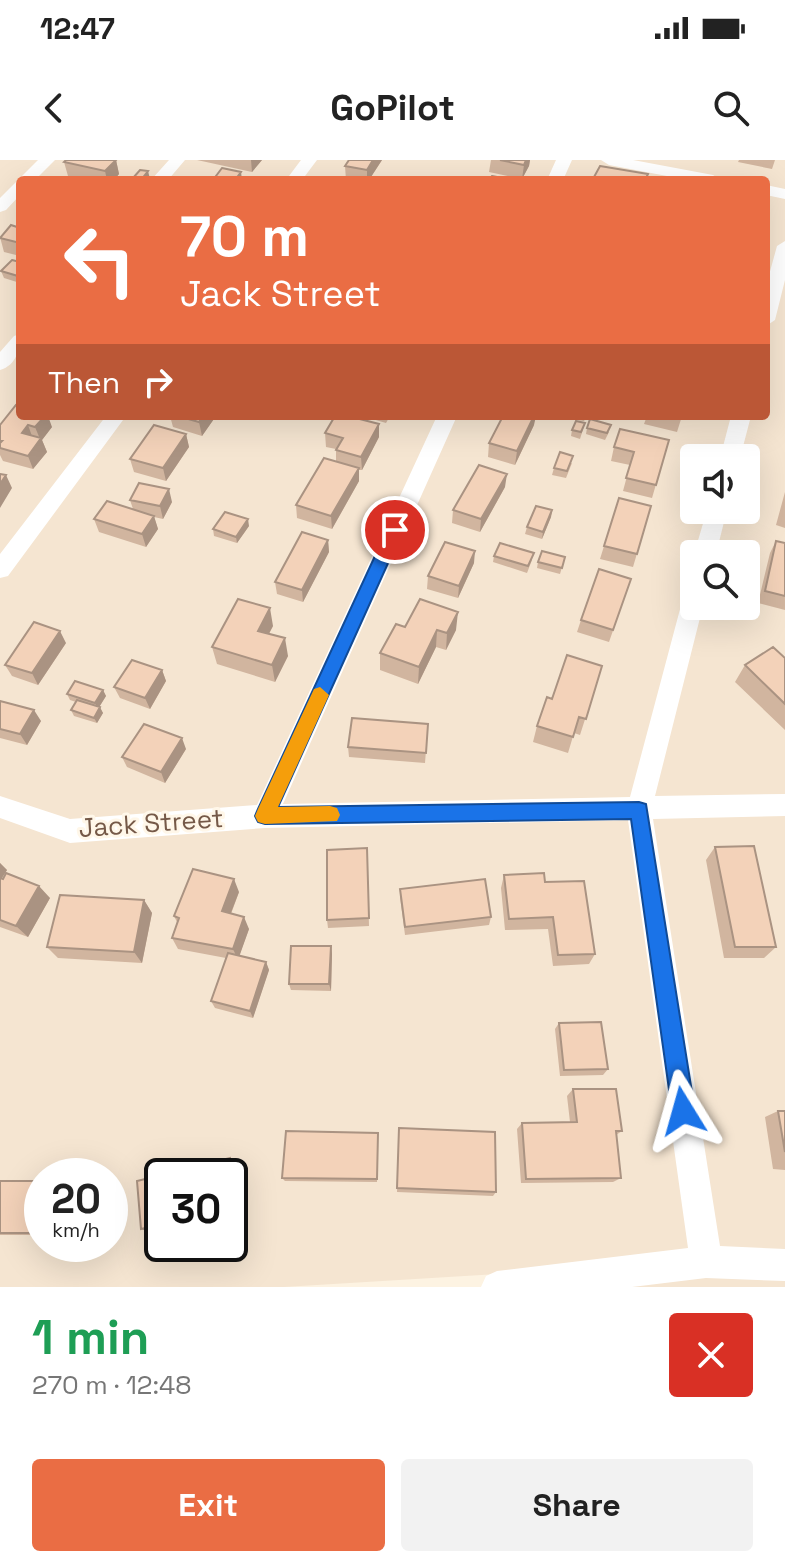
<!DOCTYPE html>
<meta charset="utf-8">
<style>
body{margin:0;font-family:"Space Grotesk",sans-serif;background:#f2f2f2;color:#222;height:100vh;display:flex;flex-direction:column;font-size:30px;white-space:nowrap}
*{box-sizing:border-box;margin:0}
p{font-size:26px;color:#767676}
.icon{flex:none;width:44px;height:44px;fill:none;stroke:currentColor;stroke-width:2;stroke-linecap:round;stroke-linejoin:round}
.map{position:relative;height:1127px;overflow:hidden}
.drawer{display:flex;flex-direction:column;background:#fff;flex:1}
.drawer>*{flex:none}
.top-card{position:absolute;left:16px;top:16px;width:754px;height:244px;border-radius:8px;box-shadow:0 8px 32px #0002;background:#ea6d44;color:#fff;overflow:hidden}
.fabs{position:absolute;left:680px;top:284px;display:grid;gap:16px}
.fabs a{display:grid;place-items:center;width:80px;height:80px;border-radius:8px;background:#fff;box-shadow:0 8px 32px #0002;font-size:40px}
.speed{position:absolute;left:24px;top:998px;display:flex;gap:16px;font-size:40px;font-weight:700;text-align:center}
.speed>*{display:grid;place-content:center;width:104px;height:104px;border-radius:50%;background:#fff;box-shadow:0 8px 32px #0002;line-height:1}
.speed small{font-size:20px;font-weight:400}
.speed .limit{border:4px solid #111;border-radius:12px;background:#fff;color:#111}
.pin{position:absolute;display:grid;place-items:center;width:68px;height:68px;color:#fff;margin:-34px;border:4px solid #fff;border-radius:50%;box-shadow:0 2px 8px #0007}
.me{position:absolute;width:88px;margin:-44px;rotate:352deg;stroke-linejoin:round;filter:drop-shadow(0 0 6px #0008)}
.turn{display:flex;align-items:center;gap:28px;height:168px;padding:0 32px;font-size:36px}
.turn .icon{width:104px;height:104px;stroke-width:2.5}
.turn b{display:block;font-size:56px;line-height:68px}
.then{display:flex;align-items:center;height:76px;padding:0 32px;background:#0003;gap:16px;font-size:30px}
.round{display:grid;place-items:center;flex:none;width:84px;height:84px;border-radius:8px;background:#f2f2f2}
.summary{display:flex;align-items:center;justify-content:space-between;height:136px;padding:0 32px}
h1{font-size:48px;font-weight:600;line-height:60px;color:#1e9e55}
.primary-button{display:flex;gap:16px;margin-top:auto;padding:16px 32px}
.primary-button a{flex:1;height:92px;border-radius:8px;background:#ea6d44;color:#fff;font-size:32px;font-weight:600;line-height:92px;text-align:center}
.primary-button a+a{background:#f2f2f2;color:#222}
.status{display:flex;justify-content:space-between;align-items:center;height:56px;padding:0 40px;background:#fff;direction:ltr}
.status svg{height:22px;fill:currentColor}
header{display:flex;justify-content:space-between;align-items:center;height:104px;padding:0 32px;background:#fff;font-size:36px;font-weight:600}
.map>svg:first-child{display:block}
.residential{fill:#f5e5d1;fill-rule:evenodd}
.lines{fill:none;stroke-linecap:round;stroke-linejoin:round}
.minor{fill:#fff;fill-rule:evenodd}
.wall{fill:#d1b59f}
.shaded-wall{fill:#aa9382}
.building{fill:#f3d2b9;stroke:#aa9382;stroke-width:2}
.route{fill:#1a73e8;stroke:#114b97;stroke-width:2}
.slow{fill:#f59e0b}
.labels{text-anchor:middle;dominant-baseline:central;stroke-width:6;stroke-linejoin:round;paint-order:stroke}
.street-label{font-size:26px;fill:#755948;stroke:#fff7e9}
</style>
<div class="status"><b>12:47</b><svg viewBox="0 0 49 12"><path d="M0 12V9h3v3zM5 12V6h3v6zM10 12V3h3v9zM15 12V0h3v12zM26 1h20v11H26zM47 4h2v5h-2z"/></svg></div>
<header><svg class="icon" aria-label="back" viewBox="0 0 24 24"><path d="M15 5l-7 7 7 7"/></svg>GoPilot<svg class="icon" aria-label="search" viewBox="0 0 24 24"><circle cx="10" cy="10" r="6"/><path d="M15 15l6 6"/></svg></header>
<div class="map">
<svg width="785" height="1127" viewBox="0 0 785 1127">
<rect width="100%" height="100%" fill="#fdf3e2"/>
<path class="residential" d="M0,0H785V1127H561L695,1102L284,1127H0ZM20,20H766V256H20ZM694,298H746V350H694ZM694,394H746V446H694ZM42,1016H110V1084H42ZM162,1016H230V1084H162Z"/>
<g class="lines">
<path class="minor" d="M38,0H55L35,20H20V35L6,50L0,52V38Z
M169,0H185L168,20H151Z
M301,0H317L302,20H286Z
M556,0H572L563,20H547Z
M601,0H633L713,15L721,20H688L609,5Z
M766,25L785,29V39L766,35Z
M785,81V120L775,160L766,166V126L777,86Z
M20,174C20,189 17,205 0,210V192L14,176Z
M106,256H126L8,416L0,418V394Z
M437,256H457L283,644L630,637L683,438L686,432L694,429V446H703L655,636L785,634V656L653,659L720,1086L785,1089V1121L706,1118L632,1127H481L486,1116L497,1111L688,1088L628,660L265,668L70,683L0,658V636L70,659L257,645Z
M731,256H751L740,298H720Z
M707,350H727L716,394H694Z"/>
</g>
<path class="wall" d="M116,0L119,14L114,20H84L68,16L64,2Z
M197,0H262L252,12Z
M349,0H382L369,20H346L345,6Z
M491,0H530L529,6L522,19L489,12Z
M739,0H775L772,9L738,2Z
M20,68V96L4,92L0,77Z
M20,102V123L4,118L1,111Z
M170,256H216L202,276L173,267Z
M362,256H390L386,263Z
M578,256H587L584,261L577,260Z
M647,256H682L677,272L644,264Z
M585,263L580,279L571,276L572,270Z
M379,264V277L362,310H359V321L332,369L297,358L296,345L336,302V289L326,287L325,273Z
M0,265L52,267L42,280L47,292L33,309L3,301L0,295Z
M534,265L515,305L488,297L489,283Z
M587,268L609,272L605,280L586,274Z
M186,274L189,287L166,321L134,312L130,299Z
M669,280L652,338L623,331L630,305L611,301L614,287Z
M572,303L566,318L552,315L554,308Z
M505,327L480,372L452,363L453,350Z
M785,332V368L776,365Z
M619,338L651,346L633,407L600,399Z
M130,340L172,342L163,359L154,357L158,369L146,387L99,372L94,359L133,349Z
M552,350L551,357L542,379L525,374L527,367Z
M249,366L237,383L214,376L213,369Z
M328,380L329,392L303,442L277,434L275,422Z
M776,381L785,383V450L758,443L770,393Z
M494,396L532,400L527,413L493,402Z
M565,397L560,414L537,408L538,402Z
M474,403L458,438L427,429L428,416Z
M631,419L609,482L577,472L581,460Z
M273,466L269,474L288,496L275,522L217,504L212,487Z
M405,467L456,470L446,490L436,487L418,524L380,510V493Z
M66,483L38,525L12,516L5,505Z
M785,498V570L735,522L745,505Z
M602,506L580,575L574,573L568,593L533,582L537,566L552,539Z
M162,510L166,521L150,549L120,538L114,527Z
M103,530L106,536L99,547L103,553L97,563L74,556L71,550L76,542L70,540L67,534Z
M0,541L41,561L27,585L0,578Z
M428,564L425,603L349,597L348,587Z
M186,589L165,623L127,607L122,597Z
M715,687L776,787L764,798H724L706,700Z
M367,688L369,766L328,768L327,760Z
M0,703L7,710L2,718L50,738L28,777L0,767Z
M504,715L595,794L589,804L553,806L548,769L505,770L501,728Z
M400,729L491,757L489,765L405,775L400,737Z
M239,732L231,754L249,769L239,796L266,802L269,810L253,858L215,848L211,841L226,798L178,789L172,778L177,762L174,756Z
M144,740L152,753L142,803L58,798L47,787Z
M331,786L332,794L331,831L291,830L289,824Z
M559,863L608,909L603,915L560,916L555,869Z
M573,929L622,971L616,975L621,1018L613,1022L521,1023L517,969L522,963L570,962L567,936Z
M778,951H785V1010L773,1009L765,957Z
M399,968L496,1032L493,1036L397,1032Z
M378,977L377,1022L285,1021L282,1018Z
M0,1021H42V1075H0Z"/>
<path class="shaded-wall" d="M116,0L119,14L114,20H107L105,11Z
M251,0H262L252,12Z
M373,0H382L369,20H367V10Z
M526,0H530L529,6L522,19L524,5Z
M148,11L150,19L149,20H141Z
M241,12L242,20H235Z
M45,256H48L52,267L42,280L47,292L33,309L28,296L40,279L35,267Z
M204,256H216L202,276L199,262Z
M534,256H536L534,265L515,305L517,291Z
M379,264V277L362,310L361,297Z
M28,265L33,279L22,273Z
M186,274L189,287L166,321L163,308Z
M359,308V321L332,369L331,356Z
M507,314L505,327L480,372L481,359Z
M6,315L12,328L0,348V324Z
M169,329L172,342L163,359L160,346Z
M552,350L551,357L542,379L543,372Z
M154,356L158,369L146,387L142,374Z
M248,359L249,366L237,383L236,377Z
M328,380L329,392L303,442L302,430Z
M475,391L474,403L458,438L459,426Z
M270,448L273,466L261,488L258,471Z
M458,452L456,470L446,490L447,473Z
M437,470L436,487L418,524L419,507Z
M60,471L66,483L38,525L32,513Z
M285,478L288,496L275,522L272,505Z
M162,510L166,521L150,549L145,538Z
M103,530L106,536L98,549L95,543Z
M100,547L103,553L97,563L94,558Z
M34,550L41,561L27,585L20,574Z
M182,578L186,589L165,623L161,612Z
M0,703L7,710L0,721Z
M234,719L239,732L227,763L222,751Z
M39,726L50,738L28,777L16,766Z
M144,740L152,753L142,803L134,792Z
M244,757L249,769L238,800L233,789Z
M331,786L332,794L331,831L329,824Z
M266,802L269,810L253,858L250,851Z
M230,998L234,1001L240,1047L230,1050Z
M162,1064V1067L147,1071L141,1069Z"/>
<path class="building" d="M66,0H116L105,11L64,2Z
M349,0H373L367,10L345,6Z
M500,0H526L524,5Z
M600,6L648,14L645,20H606L594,17Z
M222,8L241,12L235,20H213Z
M140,10L148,11L141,20L133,18Z
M492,16L513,20H489Z
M11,65L20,68V83L0,78Z
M12,100L20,102V114L18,116L1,111Z
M16,245L20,246V256H45L35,267L28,265L22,273L41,278L28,296L0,288V283L2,281H0V265Z
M178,256H204L199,262Z
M335,256H348L379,264L361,297L336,290L343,278L325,273Z
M503,256H534L517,291L489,283Z
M590,259L611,265L607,273L587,268Z
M576,261L585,263L581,272L572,270Z
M154,265L186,274L163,308L130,299Z
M620,269L669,280L656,325L626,318L634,292L614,287Z
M560,292L573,296L567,311L554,308Z
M324,298L359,308L331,356L296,345Z
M479,305L507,314L481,359L453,350Z
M0,314L6,315L0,324Z
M139,323L169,329L160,346L130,340Z
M619,338L651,346L637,394L604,386Z
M107,341L154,356L142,374L94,359Z
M536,346L552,350L543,372L527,367Z
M225,352L248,359L236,377L213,369Z
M302,372L328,380L302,430L275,422Z
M776,381L785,383V436L765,431Z
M445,382L475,391L459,426L428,416Z
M500,383L534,393L528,406L494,396Z
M542,391L565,397L562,408L538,402Z
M599,409L631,419L613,470L581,460Z
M238,439L270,448L258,471L285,478L272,505L212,487Z
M420,439L458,452L447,473L437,470L419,507L380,493L396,464L405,467Z
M34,462L60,471L32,513L5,505Z
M773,487L785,498V544L745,505Z
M567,495L602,506L586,559L579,557L573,577L537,566L547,537L552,539Z
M132,500L162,510L145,538L114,527Z
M75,521L103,530L95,543L67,534Z
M77,540L100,547L94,558L71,550Z
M0,541L34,550L20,574L0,569Z
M352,558L428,564L426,593L348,587Z
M144,564L182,578L161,612L122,597Z
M754,686L776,787H735L715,687Z
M367,688L369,758L327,760V690Z
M193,709L234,719L222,751L244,757L233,789L172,778L179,758L174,756Z
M6,713L39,726L16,766L0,760V718L3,719Z
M544,713L545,722L584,721L595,794L558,795L553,757L509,759L504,715Z
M485,719L491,757L405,767L400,729Z
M60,735L144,740L134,792L47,787Z
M291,786H331L329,824H289Z
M228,793L266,802L250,851L211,841Z
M601,862L608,909L564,910L559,863Z
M573,929H616L622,971H616L621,1018L526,1019L522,963L577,962Z
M778,951H785V992Z
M399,968L495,972L496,1032L397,1028Z
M286,971L378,973L377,1019L282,1018Z
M230,998L236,1045L230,1046V1016H162V1064L141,1069L137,1021Z
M0,1021H42V1073H0Z"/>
<path class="route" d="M395,364L403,370L278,647L639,642L646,644L695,951L691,959L683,963L675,959L672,951L631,659L265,664L258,662L255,656L258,649L387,370Z"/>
<path class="slow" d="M320,527L329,535L278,647L330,646L337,648L340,655L337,661L265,664L258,662L255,656L258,649L314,529Z"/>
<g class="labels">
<g class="street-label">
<text transform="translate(151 663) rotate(-4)">Jack Street</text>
</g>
</g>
</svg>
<div class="fabs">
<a><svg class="icon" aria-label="sound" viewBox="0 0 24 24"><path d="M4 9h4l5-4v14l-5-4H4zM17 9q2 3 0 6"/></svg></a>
<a><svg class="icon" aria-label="search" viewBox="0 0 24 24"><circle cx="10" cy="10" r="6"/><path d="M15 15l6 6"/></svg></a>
</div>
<div class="speed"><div>20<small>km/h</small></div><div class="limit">30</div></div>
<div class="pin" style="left:395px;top:370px;background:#d93025"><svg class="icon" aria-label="arrive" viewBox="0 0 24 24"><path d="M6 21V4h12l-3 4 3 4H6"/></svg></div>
<svg class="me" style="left:683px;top:951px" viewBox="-20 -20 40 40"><path d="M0-17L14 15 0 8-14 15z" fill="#1a73e8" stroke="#fff" stroke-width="4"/></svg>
<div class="top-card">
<div class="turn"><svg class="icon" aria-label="left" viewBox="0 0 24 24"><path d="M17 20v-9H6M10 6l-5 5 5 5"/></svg><div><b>70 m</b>Jack Street</div></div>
<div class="then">Then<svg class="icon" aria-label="right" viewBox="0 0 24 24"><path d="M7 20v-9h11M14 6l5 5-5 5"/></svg></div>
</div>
</div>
<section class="drawer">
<div class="summary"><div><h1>1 min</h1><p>270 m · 12:48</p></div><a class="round" style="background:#d93025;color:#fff"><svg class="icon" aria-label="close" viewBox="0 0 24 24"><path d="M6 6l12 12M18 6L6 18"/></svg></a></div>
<div class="primary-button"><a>Exit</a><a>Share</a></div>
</section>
